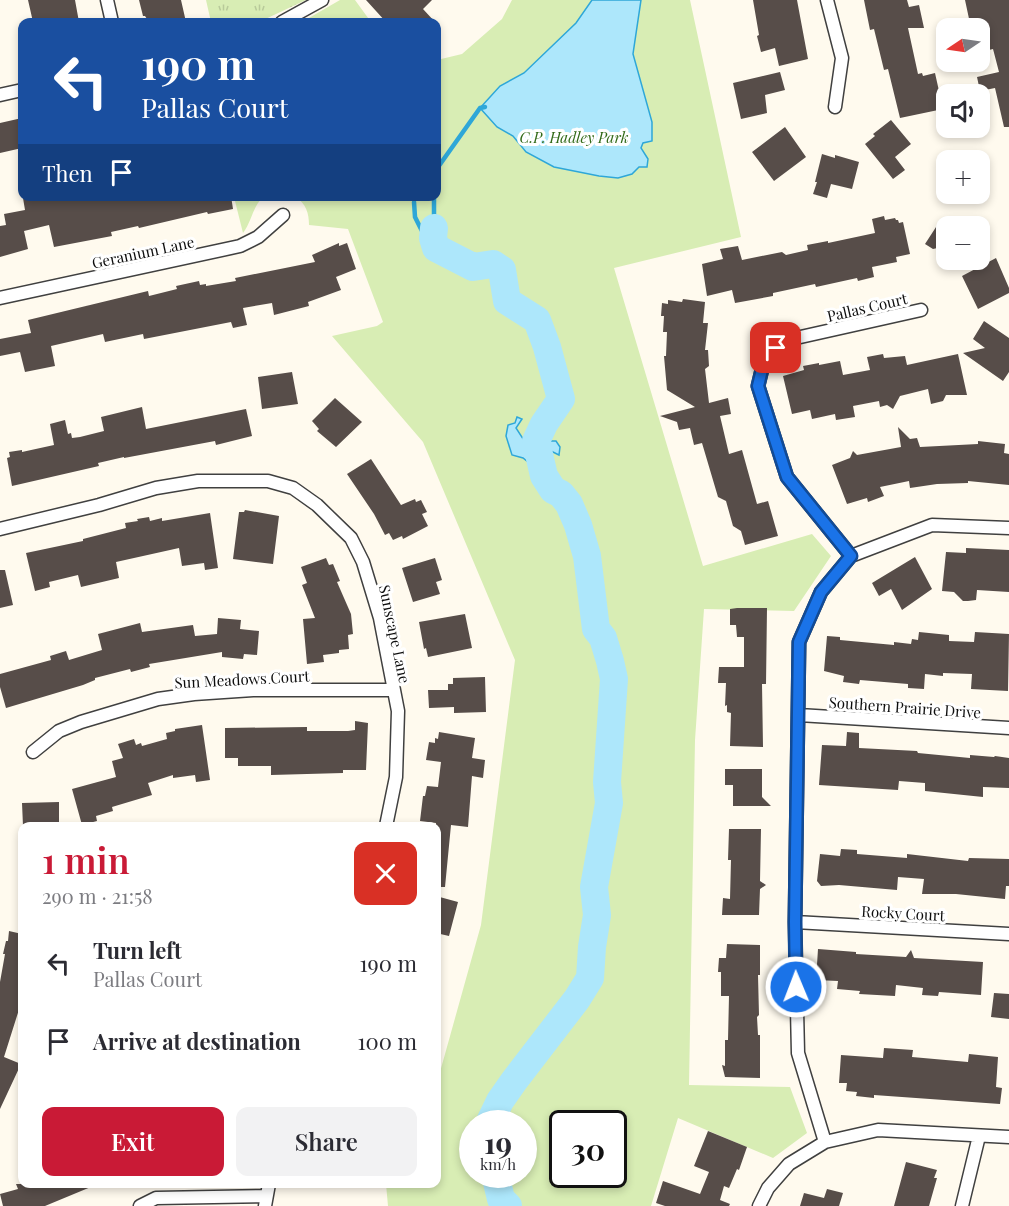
<!DOCTYPE html>
<meta charset="utf-8">
<style>
body{margin:0;font-family:"Playfair Display",serif;background:#f2f2f3;color:#2b2b33;height:100vh;display:flex;flex-direction:column;font-size:22px;white-space:nowrap}
*{box-sizing:border-box;margin:0}
p{font-size:20px;color:#7c7c81}
.icon{flex:none;width:33px;height:33px;fill:none;stroke:currentColor;stroke-width:2;stroke-linecap:round;stroke-linejoin:round}
.map{position:relative;flex:1;overflow:hidden}
.details{position:absolute;left:18px;top:822px;width:423px;height:366px;display:flex;flex-direction:column;background:#fff;border-radius:12px;box-shadow:0 3px 9px #0003}
.details>*{flex:none}
.hud{position:absolute;left:18px;top:18px;width:423px;height:183px;border-radius:12px;box-shadow:0 3px 9px #0003;background:#1a4fa0;color:#fff;overflow:hidden}
.needle{width:39px;rotate:257deg}
.controls{position:absolute;left:936px;top:18px;display:grid;gap:12px}
.controls a{display:grid;place-items:center;width:54px;height:54px;border-radius:12px;background:#fff;box-shadow:0 3px 9px #0003;font-size:30px}
.speed{position:absolute;left:459px;top:1110px;display:flex;gap:12px;font-size:30px;font-weight:700;text-align:center}
.speed>*{display:grid;place-content:center;width:78px;height:78px;border-radius:50%;background:#fff;box-shadow:0 3px 9px #0003;line-height:1}
.speed small{font-size:15px;font-weight:400}
.speed .limit{border:3px solid #111;border-radius:9px;background:#fff;color:#111}
.pin{position:absolute;display:grid;place-items:center;width:51px;height:51px;color:#fff;margin:-26px;border-radius:12px;box-shadow:0 3px 9px #0006}
.me{position:absolute;width:66px;margin:-33px;rotate:359deg;stroke-linejoin:round;filter:drop-shadow(0 0 4px #0008)}
.turn{display:flex;align-items:center;gap:21px;height:126px;padding:0 24px;font-size:27px}
.turn .icon{width:78px;height:78px;stroke-width:2.5}
.turn b{display:block;font-size:42px;line-height:51px}
.then{display:flex;align-items:center;height:57px;padding:0 24px;background:#0003;gap:12px;font-size:22px}
.round{display:grid;place-items:center;flex:none;width:63px;height:63px;border-radius:12px;background:#f2f2f3}
.head{display:flex;align-items:center;justify-content:space-between;height:102px;padding:0 24px}
h1{font-size:36px;font-weight:600;line-height:45px;color:#c91a36}
.button{display:flex;gap:12px;margin-top:auto;padding:12px 24px}
.button a{flex:1;height:69px;border-radius:12px;background:#c91a36;color:#fff;font-size:24px;font-weight:600;line-height:69px;text-align:center}
.button a+a{background:#f2f2f3;color:#2b2b33}
ul{padding:0;list-style:none}
li{display:flex;align-items:center;gap:18px;height:78px;padding:0 24px}
li div{flex:1}
li b{display:block;font-size:22px}
li em{font-style:normal}
.map>svg:first-child{display:block}
.grass{fill:url(#grass-tufts)}
.park{fill:#d8edb4;fill-rule:evenodd}
.water{fill:#ade7fb;stroke:#2ea7d8;stroke-width:1.5}
.lines{fill:none;stroke-linecap:round;stroke-linejoin:round}
.stream{stroke:#2ea7d8;stroke-width:4.5}
.river{stroke:#ade7fb;stroke-width:28}
.building{fill:#574d49}
.minor-casing{stroke:#404040;stroke-width:15}
.minor{stroke:#fff;stroke-width:12}
.route-casing{stroke:#114b97;stroke-width:15}
.route{stroke:#1a73e8;stroke-width:10}
.labels{text-anchor:middle;dominant-baseline:central;stroke-width:6;stroke-linejoin:round;paint-order:stroke}
.park-label{font-size:15px;font-style:italic;fill:#326a18;stroke:#fff}
.street-label{font-size:15px;fill:#0d0d0d;stroke:#fff}
</style>
<div class="map">
<svg width="1009" height="1206" viewBox="0 0 1009 1206">
<defs>
<pattern id="grass-tufts" width="24" height="20" patternUnits="userSpaceOnUse" patternTransform="scale(1.5)"><rect width="24" height="20" fill="#d8edb4"/><path d="M3 7l-1-3M5 7V3M7 7l1-3M15 17l-1-3M17 17v-4M19 17l1-3" fill="none" stroke="#b8ca9a"/></pattern>
</defs>
<rect width="100%" height="100%" fill="#fffaee"/>
<path class="grass" d="M206,0H306L259,22H211Z"/>
<path class="park" d="M340,0H355L371,22H302Z
M512,0H690L741,237L614,268L703,566L812,534L831,556L794,611L704,609L695,740L689,1085L790,1087L807,1133L773,1158L678,1118L651,1206H388L386,1184H436L437,1079L440,1072L481,925L515,660L423,442L332,336L377,326L383,322L348,229L309,225C309,213 306,204 296,197L436,196L437,60L462,54L502,19ZM472,1124H524V1174H472ZM562,1124H614V1174H562Z
M234,197H263C252,208 252,221 243,233Z"/>
<path class="water" d="M592,0H641L633,54L652,122V141L643,143L641,148L648,159L647,167H639L632,174L618,178L599,176L554,167L526,152L513,136L497,127L480,108L500,86L524,73L576,23Z
M517,417L522,419L516,428L525,442L532,440C535,433 534,423 543,420L544,424L540,437L544,441H556L560,447L559,455L545,448L540,464L533,466L523,458L512,455L506,436L508,425L515,423Z"/>
<g class="lines">
<path class="stream" d="M436,170L480,108L485,107
M414,202L415,217L423,233L433,238
M434,228V196"/>
<path class="river" d="M434,228L433,238L436,248L473,267L493,264L502,270L507,301L537,320L547,347L561,399L544,424L536,441L544,476L553,490L561,494L569,504L578,525L587,556L596,629L603,638L610,661L614,679L607,782L609,803L594,887L597,915L592,947L590,978L577,999L514,1081L500,1101L489,1124
M495,1174L501,1199L508,1206"/>
</g>
<path class="building" d="M28,0H75L79,22H33Z
M139,0H181L186,22H149L145,16H143Z
M366,0H432L423,9L435,22H386Z
M753,0H797L808,59L779,66L775,48L761,52L757,36L759,35Z
M864,0H907L909,7L919,5L924,28H908L918,74L922,73L923,76L935,73L943,109L900,118L888,69L884,70L874,29L870,30Z
M965,0H1009V127H1004L995,88L980,91L977,77L999,72L993,49L985,51L983,41L980,42V28H971Z
M780,72L785,90L765,95L767,113L741,119L733,83Z
M22,118V148L0,153V123Z
M891,120L911,144L895,157L905,170L893,179L865,144L875,136L873,134Z
M785,127L806,157L774,181L752,152Z
M822,154L835,158V155L859,162L852,189L831,184L827,198L813,194L817,182H815Z
M31,196H231L233,209L208,214L207,212L139,228L138,226L111,232L112,236L54,247L49,225L24,231L28,249L0,257V226L6,225L4,214L25,210L23,198Z
M884,216L885,220L895,218L896,220H898L899,223L903,222L910,254L896,257L897,262L872,267L874,277L858,281L857,278L816,287L815,284L773,293V296L735,303L732,290L707,296L702,264L723,259L720,249L738,246L742,260L782,252L786,255L808,250L807,245L828,241V243L875,233L872,219Z
M938,224L946,229V246L933,249L925,244Z
M339,243V246L347,243L356,269L336,277L341,290L308,302L309,306L274,315L272,303L243,308L247,325L233,328L231,322L144,339L143,334L105,342L103,334L51,346L55,366L25,372L20,352L0,356V339L31,333L28,320L148,291L149,296L177,289L176,286L199,281L200,285L206,284V286L236,281L235,278L315,262L312,255Z
M996,258L1009,288V293L978,309L962,276Z
M683,299L705,302L703,323H708L705,350H708L709,366L705,369L709,403L728,398L731,414L720,416L729,454L742,450L757,504L768,501L778,536L745,545L741,531L733,526L726,501L718,497L702,443L694,445L690,428L679,430L677,422L660,416L695,407L667,390L664,356H666L667,332H663L664,316H661L662,303L668,304V300L682,302Z
M984,321L1009,338V372L1003,381L963,353L985,348L973,339Z
M883,354L884,358L905,356L907,365L958,354L967,395H946L943,401L931,404L928,389L900,396L893,409L887,405L880,407L879,401L853,406L855,417L836,420L835,414L812,419L810,410L792,414L783,376L804,370L803,366L819,363V365L840,361L843,375L870,370L867,357Z
M292,372L298,404L262,409L258,377Z
M335,398L362,422L336,447L317,431L319,429L312,421Z
M142,407L146,429L246,409L252,436L216,445L215,441L124,458V457L98,463L99,466L12,486L7,458L10,457L9,452L22,450V452L54,445L50,424L65,420L68,434L71,433L72,438L80,437L104,431L101,417Z
M898,427L910,439L917,438L920,447L978,444V441L1005,444L1004,453L1009,454V485L968,481V483L937,484L910,488L909,481L880,487L884,496L868,502L867,498L847,504L832,465L850,458L853,451L857,455L901,447Z
M371,459L401,505L415,499L416,502L421,500L427,512L422,514L428,526L403,539L402,536L393,540L389,533L385,535L374,514L347,474Z
M245,510L279,516L273,564L233,559L239,512H244Z
M210,513L218,568L205,570L204,563L182,566L179,548L116,562L119,578L81,587L78,575L49,582L50,587L35,591L26,553L83,541V539L126,528L125,523L138,521L137,519L149,517L150,521L162,518V521Z
M966,548L1009,550V592L977,590L976,600L968,601H963L954,592L942,591L946,552L966,553Z
M915,557L932,589L902,610L891,589L879,596L872,583Z
M326,558L329,565L333,564L340,581L337,582L351,614L353,634L348,635L349,649L339,650V653L323,655L324,662L307,664L303,619L315,618L302,585L307,583L301,567Z
M435,558L442,580L436,582L440,594L413,602L402,568Z
M0,570H5L13,605L0,608Z
M737,608H767L766,684H762L763,747L730,746L731,713L727,712V705L725,706L726,683H718L719,667H744V637H737L736,625H730V609Z
M465,614L472,648L428,657L426,648L424,649L419,622Z
M218,618L241,620L240,629L259,631L257,655L244,654L243,659L222,657V652L149,664L150,667L131,672L130,669L95,678V680L83,685L6,708L0,687V674L51,660L50,656L66,651L69,660L102,650L98,634L140,623L142,632L193,625L195,636L217,634Z
M919,632L949,635V641L974,642L975,632L1009,634L1008,691L971,689L972,674L943,673V676L925,674L924,689L908,688V684L860,680L859,684L843,682L844,676L824,671L827,636L840,637V640L894,645V642L911,644L912,639L918,640Z
M485,677L486,712L454,713V707L429,708L428,690H448V684H453V678Z
M355,721L368,723L366,770H343V773L271,775V766H238V758H225V728L307,727V731H348L355,730Z
M202,725L210,780L196,782L195,775L173,778V775L148,783L152,795L112,807L113,811L96,816L97,821L82,825L72,789L116,777L112,761L123,758L118,744L134,739L136,745L141,743L142,746L167,739L166,733L175,731V729Z
M439,732L475,738L472,758L485,760L483,778L472,776L468,827L451,825L445,887H436V823L420,821L423,796H425L427,786L438,787L441,762L426,760L429,742L435,743V738L438,739Z
M847,732L859,733V748L917,751L918,753L970,758V755L994,757L995,756L1009,758V788L983,787V797L925,791V783L899,781L898,790L819,785L822,745L846,746Z
M725,769H762V797L771,806H733V785H725Z
M59,802V826H23L22,803Z
M729,829H761L760,881L766,885L760,889L759,915H722L723,898L730,899L731,860H728Z
M841,849L857,850V854L907,858V854L968,861L969,858L1009,859V886H1006L1005,899L956,894H922L924,879L898,877L897,890L839,885L821,886L817,881L820,854L840,856Z
M436,896L458,902L449,936L436,933Z
M9,931L22,934V1000L4,1057L21,1064L0,1109V982L5,954H3L6,941H8Z
M727,944L760,945V975H758L759,1015L757,1017L758,1035H760V1078L725,1077L722,1065L725,1066V1040H728L729,996H721V972H718L719,958H726Z
M818,949L856,952V954L906,957L911,950L914,958L983,962L981,995L939,992L938,996L922,995L923,988L896,985L895,996L859,994L860,991L837,989L838,981L816,980Z
M994,993L1009,994V1019L991,1017Z
M884,1048L913,1050L912,1057L968,1062L969,1054L998,1057L996,1087L1002,1088L1000,1104L874,1095V1098L856,1096L857,1092L846,1091L847,1083H839L841,1055L883,1058Z
M708,1131L747,1147L739,1170L737,1169L729,1188L724,1186L720,1200L730,1204L729,1206H665L656,1203L663,1181L700,1194L709,1172L694,1166Z
M906,1162L937,1170L934,1178H937L929,1206H894Z
M16,1184H98L45,1206H3L0,1194L18,1189Z
M827,1189L843,1193L839,1206H800L804,1193L824,1198Z"/>
<g class="lines">
<defs>
<path id="minor" d="M107,0L112,22
M827,0L842,58L835,107
M282,22L322,0
M0,95L22,90
M0,298L240,246L258,237L283,215
M0,529L99,505L156,488L198,481H268L293,488L317,505L351,538L363,562L380,618L398,711L396,777L386,826
M851,556L787,477L758,386L765,357L787,340L921,310
M799,715L1009,728
M33,752L59,731L81,722L158,699L194,694L253,690H392
M795,922L1009,934
M825,1142L798,1053L795,922L799,642L821,592L851,556L932,525L1009,528
M140,1206L156,1198L265,1196
M265,1206L269,1184
M759,1206L768,1188L789,1164L825,1142L878,1130L1009,1137
M962,1206L979,1136"/>
</defs>
<use href="#minor" class="minor-casing"/>
<use href="#minor" class="minor"/>
</g>
<g class="lines">
<defs>
<path id="route" d="M776,348L765,357L758,386L787,477L851,556L821,592L799,642L795,922L796,987"/>
</defs>
<use href="#route" class="route-casing"/>
<use href="#route" class="route"/>
</g>
<g class="labels">
<g class="park-label">
<text x="574" y="137">C.P. Hadley Park</text>
</g>
<g class="street-label">
<text transform="translate(143 252) rotate(-12)">Geranium Lane</text>
<text transform="translate(867 307) rotate(-13)">Pallas Court</text>
<text transform="translate(395 634) rotate(78)">Sunscape Lane</text>
<text transform="translate(242 679) rotate(-3)">Sun Meadows Court</text>
<text transform="translate(905 707) rotate(4)">Southern Prairie Drive</text>
<text transform="translate(903 913) rotate(3)">Rocky Court</text>
</g>
</g>
</svg>
<div class="controls">
<a><svg class="needle" viewBox="-14 -14 28 28"><path d="M0-13l5 13h-10z" fill="#e53935"/><path d="M0 13l5-13h-10z" fill="#7c7c81"/></svg></a>
<a><svg class="icon" aria-label="sound" viewBox="0 0 24 24"><path d="M4 9h4l5-4v14l-5-4H4zM17 9q2 3 0 6"/></svg></a>
<a>+</a>
<a>−</a>
</div>
<div class="speed"><div>19<small>km/h</small></div><div class="limit">30</div></div>
<div class="pin" style="left:776px;top:348px;background:#d93025"><svg class="icon" aria-label="arrive" viewBox="0 0 24 24"><path d="M6 21V4h12l-3 4 3 4H6"/></svg></div>
<svg class="me" style="left:796px;top:987px" viewBox="-20 -20 40 40"><circle r="17" fill="#1a73e8" stroke="#fff" stroke-width="3"/><path d="M0-11L8 9 0 5-8 9z" fill="#fff"/></svg>
<div class="hud">
<div class="turn"><svg class="icon" aria-label="left" viewBox="0 0 24 24"><path d="M17 20v-9H6M10 6l-5 5 5 5"/></svg><div><b>190 m</b>Pallas Court</div></div>
<div class="then">Then<svg class="icon" aria-label="arrive" viewBox="0 0 24 24"><path d="M6 21V4h12l-3 4 3 4H6"/></svg></div>
</div>
<section class="details">
<div class="head"><div><h1>1 min</h1><p>290 m · 21:58</p></div><a class="round" style="background:#d93025;color:#fff"><svg class="icon" aria-label="close" viewBox="0 0 24 24"><path d="M6 6l12 12M18 6L6 18"/></svg></a></div>
<ul>
<li><svg class="icon" aria-label="left" viewBox="0 0 24 24"><path d="M17 20v-9H6M10 6l-5 5 5 5"/></svg><div><b>Turn left</b><p>Pallas Court</p></div><em>190 m</em></li>
<li><svg class="icon" aria-label="arrive" viewBox="0 0 24 24"><path d="M6 21V4h12l-3 4 3 4H6"/></svg><div><b>Arrive at destination</b></div><em>100 m</em></li>
</ul>
<div class="button"><a>Exit</a><a>Share</a></div>
</section>
</div>
